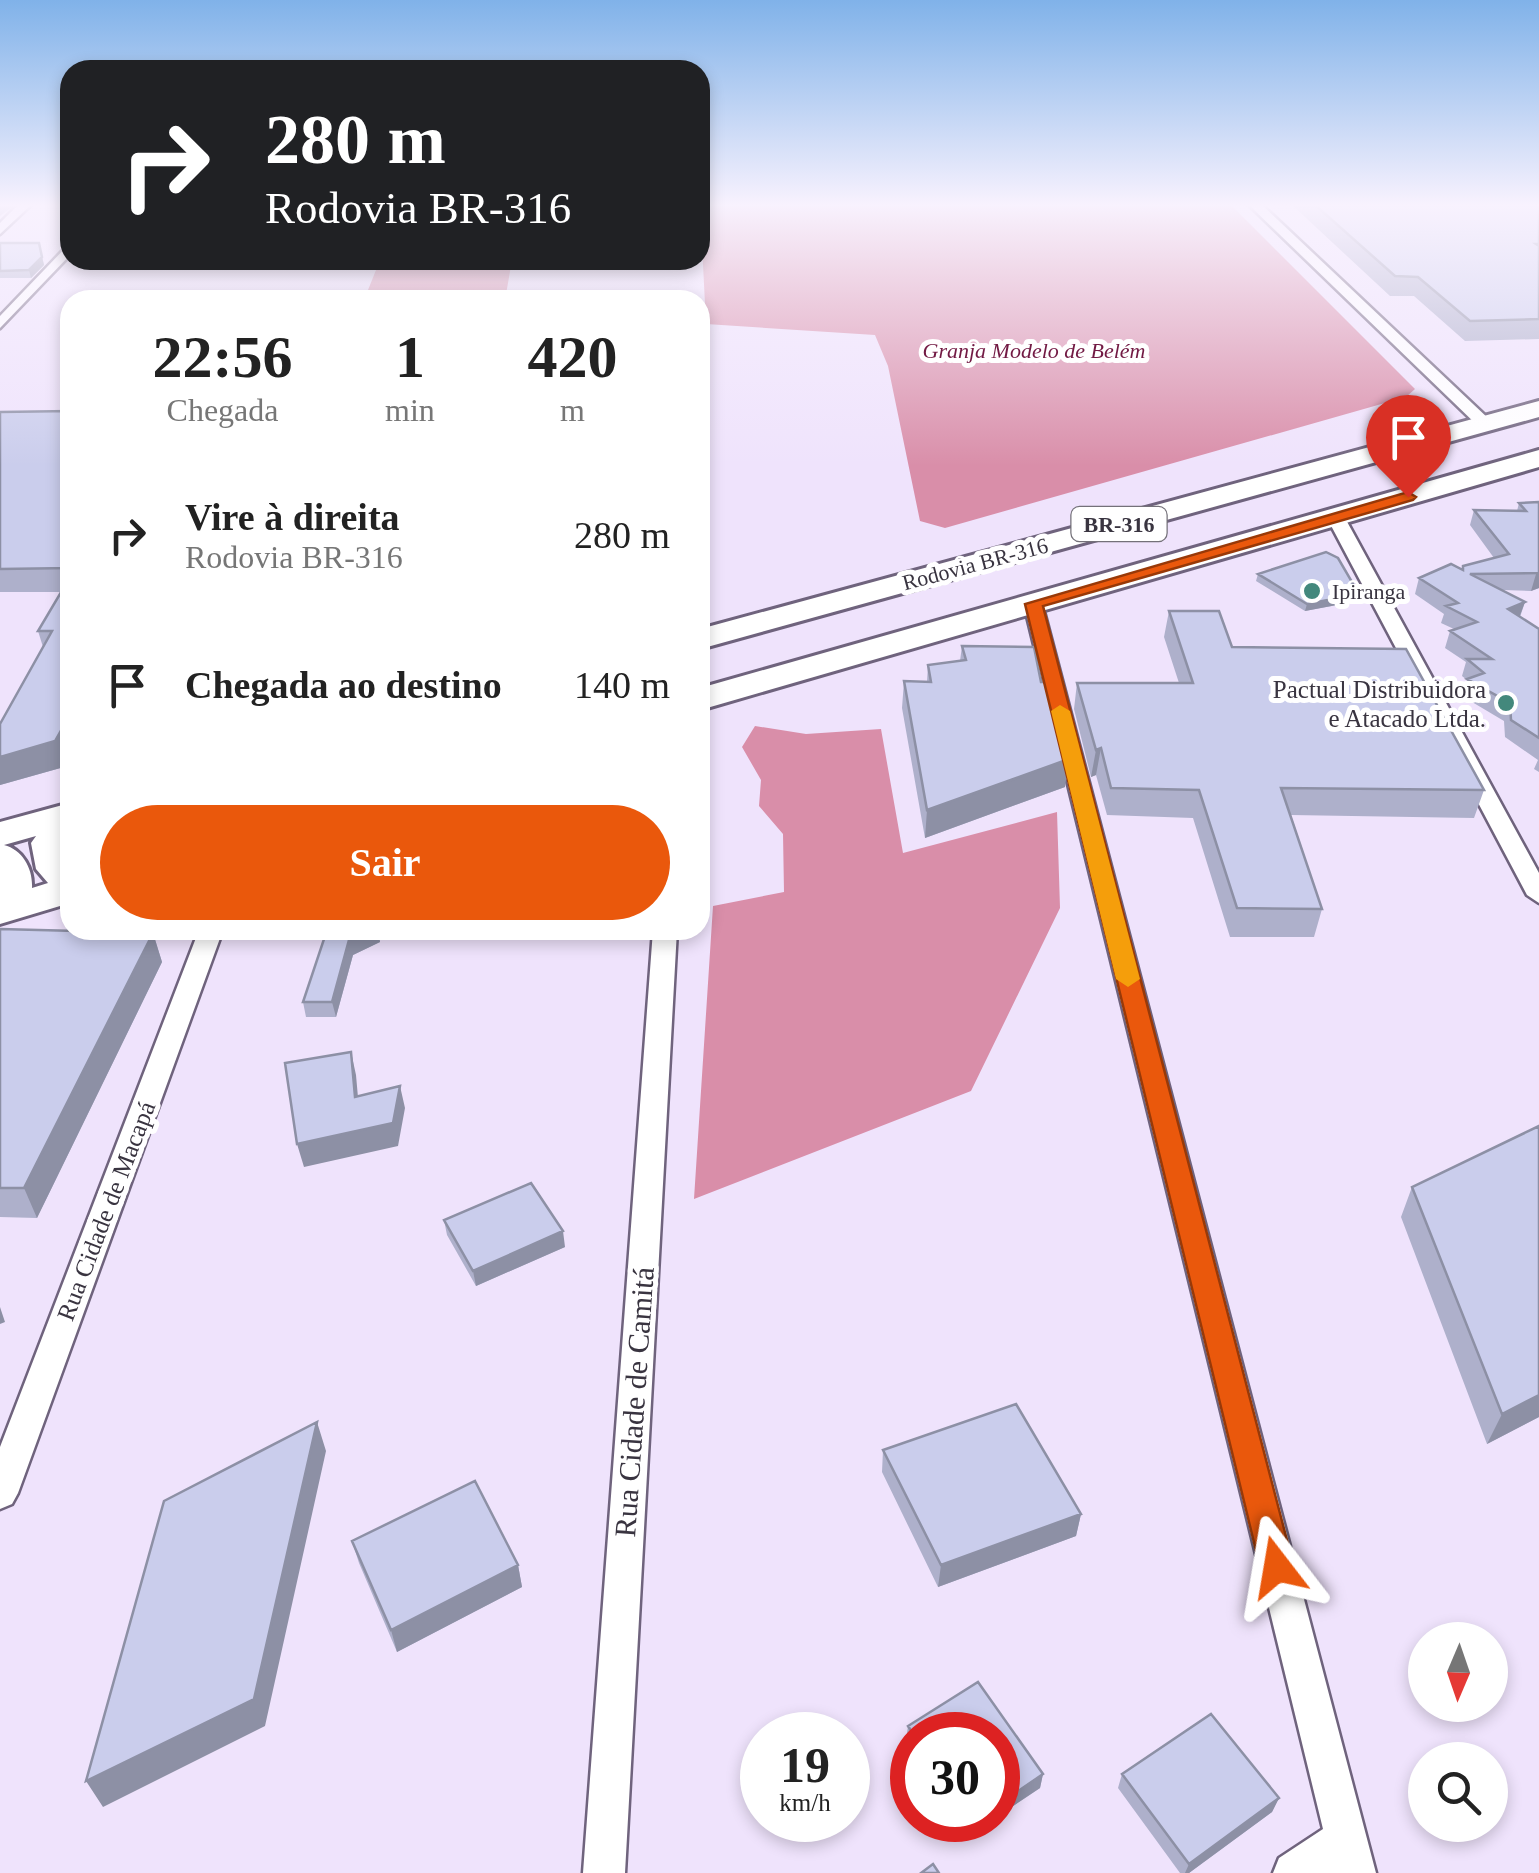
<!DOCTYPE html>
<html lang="pt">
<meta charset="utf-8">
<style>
body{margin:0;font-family:Georgia,serif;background:#f2f2f2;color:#222;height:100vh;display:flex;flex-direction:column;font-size:38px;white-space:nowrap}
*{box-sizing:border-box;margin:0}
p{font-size:32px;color:#767676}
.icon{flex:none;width:55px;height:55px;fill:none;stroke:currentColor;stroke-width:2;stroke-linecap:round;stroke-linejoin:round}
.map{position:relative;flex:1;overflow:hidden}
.details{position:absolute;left:60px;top:290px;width:650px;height:650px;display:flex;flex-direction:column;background:#fff;border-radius:30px;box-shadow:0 5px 15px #0003}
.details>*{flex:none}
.banner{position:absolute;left:60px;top:60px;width:650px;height:210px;border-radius:30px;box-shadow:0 5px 15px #0003;background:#202124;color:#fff;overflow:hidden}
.needle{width:65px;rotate:182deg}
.buttons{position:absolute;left:1408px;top:1622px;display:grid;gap:20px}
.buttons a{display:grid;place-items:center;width:100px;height:100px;border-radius:50%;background:#fff;box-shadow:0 5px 15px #0003;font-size:50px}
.speed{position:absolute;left:740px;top:1712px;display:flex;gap:20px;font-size:50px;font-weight:700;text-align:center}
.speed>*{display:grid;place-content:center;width:130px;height:130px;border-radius:50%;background:#fff;box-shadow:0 5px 15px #0003;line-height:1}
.speed small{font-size:25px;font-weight:400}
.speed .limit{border:15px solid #d22;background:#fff;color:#111}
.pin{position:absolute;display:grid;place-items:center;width:85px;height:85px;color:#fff;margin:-102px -42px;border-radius:50% 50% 50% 0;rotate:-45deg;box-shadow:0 0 10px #0007}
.pin .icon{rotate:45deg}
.me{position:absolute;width:110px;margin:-55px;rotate:346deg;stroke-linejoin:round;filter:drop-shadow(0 0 8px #0008)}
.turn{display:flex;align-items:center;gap:35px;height:210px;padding:0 40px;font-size:45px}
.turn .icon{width:130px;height:130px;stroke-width:2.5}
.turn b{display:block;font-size:70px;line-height:85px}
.eta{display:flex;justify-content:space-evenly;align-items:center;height:170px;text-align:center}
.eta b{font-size:60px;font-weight:700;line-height:70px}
.action{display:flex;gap:20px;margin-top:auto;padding:20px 40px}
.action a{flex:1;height:115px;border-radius:60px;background:#ea580c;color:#fff;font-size:40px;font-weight:700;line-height:115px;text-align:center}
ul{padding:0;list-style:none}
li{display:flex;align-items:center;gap:30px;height:150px;padding:0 40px}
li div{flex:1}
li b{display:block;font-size:38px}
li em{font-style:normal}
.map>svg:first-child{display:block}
.forest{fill:#d98ea9}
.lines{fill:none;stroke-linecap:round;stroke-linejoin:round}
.minor-casing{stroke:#6f637d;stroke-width:5}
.trunk-casing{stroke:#6f637d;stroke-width:6}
.minor{fill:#fff;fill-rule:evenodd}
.trunk{fill:#fff;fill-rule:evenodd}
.wall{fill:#aeb0cb}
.shaded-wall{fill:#8d90a5}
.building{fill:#cacdec;stroke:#8d90a5;stroke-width:2.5}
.route{fill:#ea580c;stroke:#983908;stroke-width:2.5}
.slow{fill:#f59e0b}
.poi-dot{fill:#43887c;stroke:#fff;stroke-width:4}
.labels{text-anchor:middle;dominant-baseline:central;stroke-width:10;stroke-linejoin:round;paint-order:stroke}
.far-park-label{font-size:22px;font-style:italic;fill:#721a44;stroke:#fff}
.shield{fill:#fff;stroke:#747179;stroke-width:2.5}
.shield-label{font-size:22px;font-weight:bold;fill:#393440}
.far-street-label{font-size:22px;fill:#393440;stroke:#fff}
.far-poi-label{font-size:22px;fill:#393440;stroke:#fff;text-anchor:start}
.poi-label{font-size:25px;fill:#393440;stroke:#fff;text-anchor:end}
.street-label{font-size:25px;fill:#393440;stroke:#fff}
.near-street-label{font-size:30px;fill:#393440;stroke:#fff}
</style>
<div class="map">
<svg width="1539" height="1873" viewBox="0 0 1539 1873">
<rect width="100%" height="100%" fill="#efe3fc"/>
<path class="forest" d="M700,204H1230L1415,389L1406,397L945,528L920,521L888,366L875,335L706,324Z
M380,260H512L505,300H364Z
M755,726L806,734L881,729L903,853L1057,812L1060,908L971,1091L694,1199L713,906L784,892L783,834L759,806L761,780L742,747Z"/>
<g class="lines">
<defs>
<path id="minor" d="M19,204H32L0,234V223Z
M1248,204H1261L1490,420V426H1478Z
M70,243V255L0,328V316Z
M1336,513L1345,518L1539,873V903L1527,895L1327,518Z
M1033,598L1042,604L1376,1873H1273L1279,1858L1323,1829L1024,604Z
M199,930H223L18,1493L12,1504L0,1509V1447Z
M653,930H677L625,1873H583Z"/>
<path id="trunk" d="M1539,401V417L700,649V629Z
M1539,450V467L700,710V688Z
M70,803V903L0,924V822ZM36,836L31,843L36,869L48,883L32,888C33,869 23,850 4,845Z"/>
</defs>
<use href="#minor" class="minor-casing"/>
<use href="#trunk" class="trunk-casing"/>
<use href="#minor" class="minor"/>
<use href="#trunk" class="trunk"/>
</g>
<path class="wall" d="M1291,204H1539V339L1465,341L1414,296H1390Z
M0,243H39L44,265L31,278H0Z
M70,411V754L64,767L0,785V757L43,647L38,631L61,592H0V412Z
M1539,502V588L1531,591L1503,590L1525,602L1520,617L1539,629V772L1534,769L1538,760L1505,737L1504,721L1462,696L1467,680L1462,676L1466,662L1445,648L1450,631L1454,629L1441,623L1444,614L1415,594L1419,578L1462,570L1463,566L1494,558L1470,525L1474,510L1517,511L1519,503Z
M1258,574L1359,594L1358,601L1305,611L1256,581Z
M1169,611L1484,790L1474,818L1291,815L1322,909L1314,937H1230L1193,818L1107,815L1096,775L1091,777L1074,709L1077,683H1179L1164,637Z
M962,646L1041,682L1065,787L925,838L902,708L904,681L927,682L928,665L960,661Z
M0,929L153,933L162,962L37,1218L0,1217Z
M327,930H378L380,942L353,955L336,1017H306L303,1002Z
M1412,1187L1539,1417L1487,1444L1401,1217Z
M444,1220L565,1247L476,1286L447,1235Z
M883,1450L1081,1514L1076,1536L938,1587L882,1472Z
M352,1541L518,1565L522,1587L397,1652L359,1563Z
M978,1682L1043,1774L1040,1788L998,1816V1735H912V1749L906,1740L908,1726Z
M1122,1774L1279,1798L1272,1812L1189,1873H1180L1118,1788Z
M960,1820H992L970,1835Z"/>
<path class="shaded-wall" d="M4,204H16L0,216V207Z
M42,257L44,265L31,278L29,270Z
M1539,573V588L1531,591L1536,574Z
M1359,594L1358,601L1305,611L1307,604Z
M1525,602L1519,618L1508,609Z
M63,727L70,749V754L64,767L0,785V757Z
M1101,748L1096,775L1091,777L1096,750Z
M1069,759L1065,787L925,838L927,810Z
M372,930H378L380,942L353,955L336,1017L332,1002L349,940Z
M153,933L162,962L37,1218L24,1188Z
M351,1052L356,1075L360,1120L355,1097Z
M400,1086L405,1108L398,1146L304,1167L297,1144Z
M563,1231L565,1247L476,1286L473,1271Z
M0,1307L5,1322L0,1324Z
M1539,1395V1417L1487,1444L1502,1414Z
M317,1422L326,1451L265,1726L103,1807L86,1781Z
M1081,1514L1076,1536L938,1587L941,1565Z
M518,1565L522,1587L397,1652L391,1630Z
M1043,1774L1040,1788L998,1816V1805Z
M1279,1798L1272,1812L1189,1873H1185L1189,1864Z
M975,1820H992L970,1835L973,1821Z"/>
<path class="building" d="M1314,204H1539V244H1536L1539,246V319L1470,321L1418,277L1395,276Z
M0,243H39L42,257L29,270L0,271Z
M70,411V568L0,569V412Z
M1539,502V573L1470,574L1525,602L1508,609L1539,629V738L1511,720L1510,703L1467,679L1484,673L1467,659H1492L1450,631L1477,622L1446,606L1458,603L1419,578L1451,564L1463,570V566L1509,554L1474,510L1526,511L1519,503Z
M1326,552L1338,558L1359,594L1307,604L1258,574Z
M70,577V727H63L55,741L0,757V724L52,631H38Z
M1169,611H1219L1232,647L1406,649L1484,790L1281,788L1322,909L1237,908L1199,790L1111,788L1101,748L1096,750L1077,683H1193Z
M962,646L1034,647L1041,682H1049L1069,759L927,810L904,681L931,682L928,665L966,660Z
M0,929L153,933L24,1188H0Z
M327,930H372L349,940L332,1002H303Z
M351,1052L355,1097L400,1086L393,1123L297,1144L285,1063Z
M1539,1126V1395L1502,1414L1412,1187Z
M531,1183L563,1231L473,1271L444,1220Z
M1016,1404L1081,1514L941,1565L883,1450Z
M317,1422L254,1699L86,1781L164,1501Z
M475,1481L518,1565L391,1630L352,1541Z
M978,1682L1043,1774L998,1805V1735H914L908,1726Z
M1211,1714L1279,1798L1189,1864L1122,1774Z
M933,1864L939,1873H921Z"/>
<linearGradient id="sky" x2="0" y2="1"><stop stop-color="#80b2e9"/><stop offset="0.44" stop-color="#f8f2fe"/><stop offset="1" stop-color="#f8f2fe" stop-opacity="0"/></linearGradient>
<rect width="1539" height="466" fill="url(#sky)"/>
<path class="route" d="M1408,492L1416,497L1413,500L1043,606L1294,1567L1289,1578L1277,1583L1265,1578L1260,1567L1025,604Z"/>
<path class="slow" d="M1060,705L1070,711L1140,979L1128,987L1116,979L1051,711Z"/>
<g class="poi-dot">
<circle cx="1312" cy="591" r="10"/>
<circle cx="1506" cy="703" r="10"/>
</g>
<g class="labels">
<g class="far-park-label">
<text x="1034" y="350">Granja Modelo de Belém</text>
</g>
<rect class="shield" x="1071.5" y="507" width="95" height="34" rx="8"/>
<g class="shield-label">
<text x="1119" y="524">BR-316</text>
</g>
<g class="far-street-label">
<text transform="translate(975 564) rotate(-15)">Rodovia BR-316</text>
</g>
<g class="far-poi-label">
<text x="1332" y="591">Ipiranga</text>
</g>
<g class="poi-label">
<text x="1486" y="689">Pactual Distribuidora<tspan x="1486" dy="29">e Atacado Ltda.</tspan></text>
</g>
<g class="street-label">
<text transform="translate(106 1211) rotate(-69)">Rua Cidade de Macapá</text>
</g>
<g class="near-street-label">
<text transform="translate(634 1402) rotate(-86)">Rua Cidade de Camitá</text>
</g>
</g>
</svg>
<div class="buttons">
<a><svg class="needle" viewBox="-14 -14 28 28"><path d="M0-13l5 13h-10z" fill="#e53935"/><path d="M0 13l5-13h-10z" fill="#767676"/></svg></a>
<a><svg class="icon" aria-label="search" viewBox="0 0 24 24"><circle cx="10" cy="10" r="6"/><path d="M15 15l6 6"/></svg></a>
</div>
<div class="speed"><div>19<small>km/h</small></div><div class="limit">30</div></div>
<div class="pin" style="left:1408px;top:497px;background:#d93025"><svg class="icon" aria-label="arrive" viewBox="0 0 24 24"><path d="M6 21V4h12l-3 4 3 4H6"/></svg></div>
<svg class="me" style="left:1277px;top:1567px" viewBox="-20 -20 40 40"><path d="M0-17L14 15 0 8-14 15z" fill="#ea580c" stroke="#fff" stroke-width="4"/></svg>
<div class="banner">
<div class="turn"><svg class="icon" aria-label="right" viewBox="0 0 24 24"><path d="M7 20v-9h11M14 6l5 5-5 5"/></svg><div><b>280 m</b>Rodovia BR-316</div></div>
</div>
<section class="details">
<div class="eta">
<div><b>22:56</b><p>Chegada</p></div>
<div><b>1</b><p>min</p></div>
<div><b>420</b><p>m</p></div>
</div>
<ul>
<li><svg class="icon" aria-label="right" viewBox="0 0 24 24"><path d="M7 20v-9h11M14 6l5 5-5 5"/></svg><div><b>Vire à direita</b><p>Rodovia BR-316</p></div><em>280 m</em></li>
<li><svg class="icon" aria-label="arrive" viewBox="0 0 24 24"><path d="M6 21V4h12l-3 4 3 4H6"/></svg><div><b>Chegada ao destino</b></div><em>140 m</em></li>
</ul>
<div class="action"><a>Sair</a></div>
</section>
</div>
